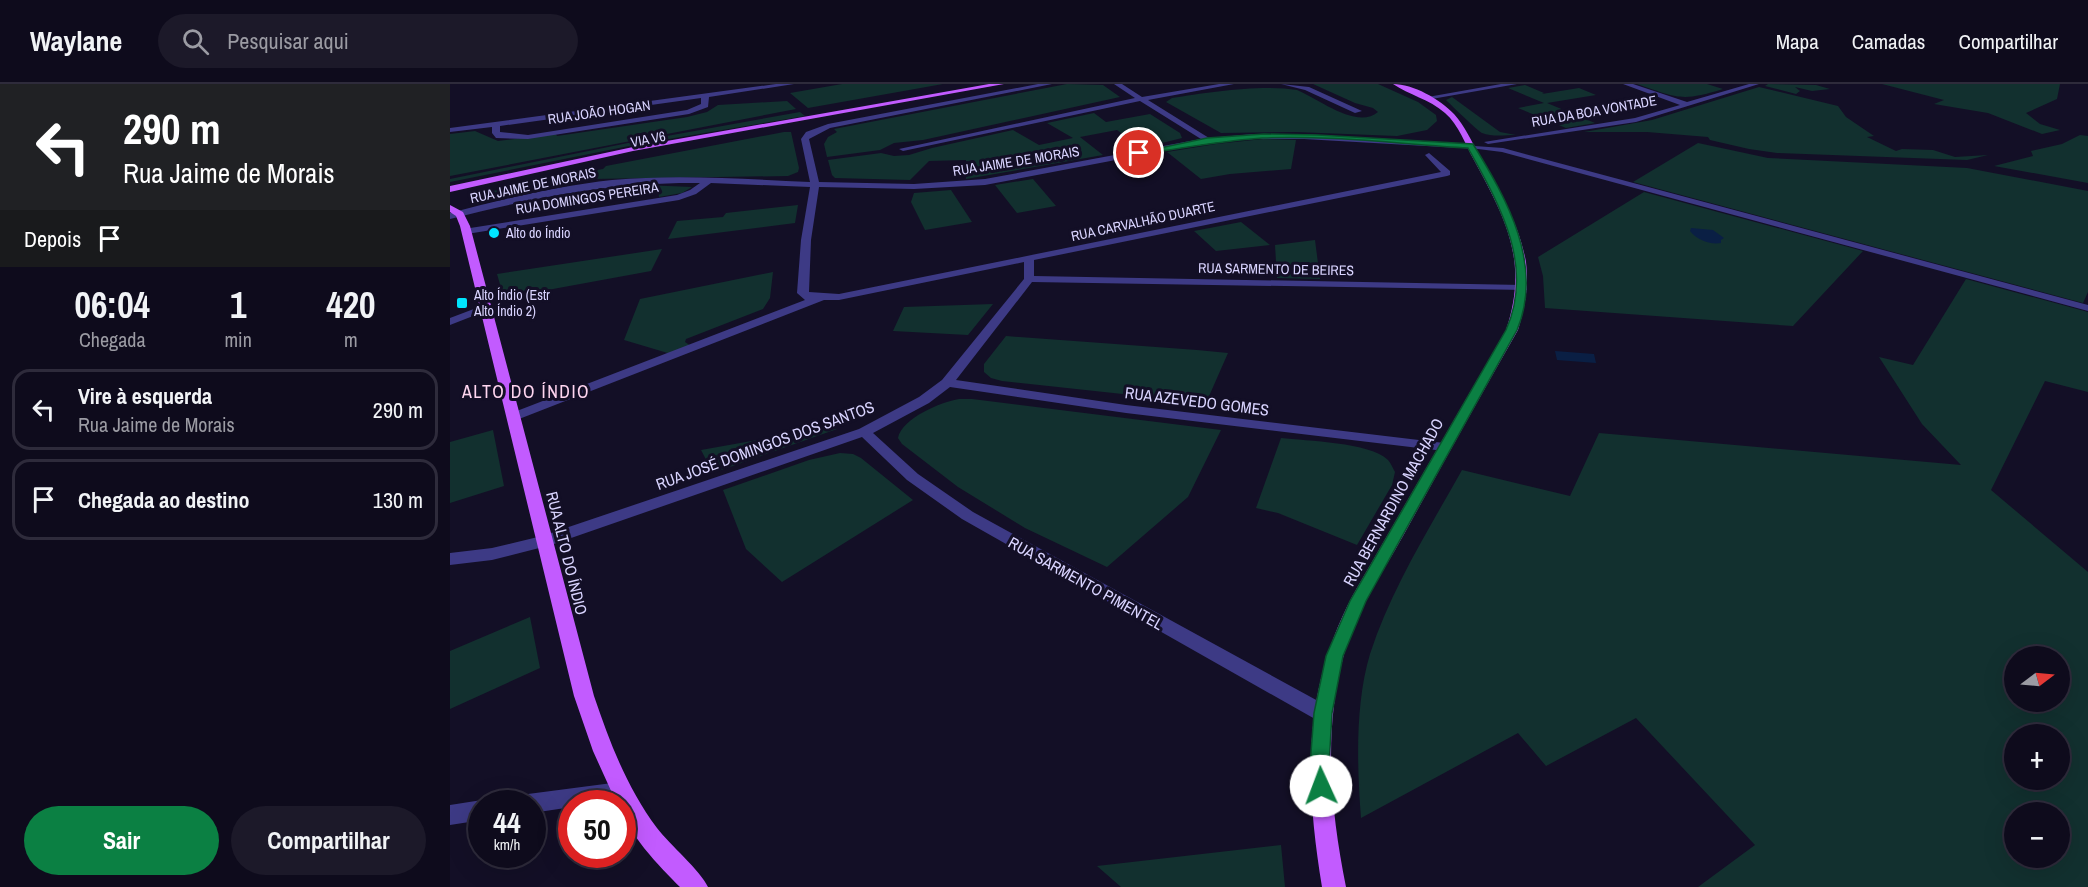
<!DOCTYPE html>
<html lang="pt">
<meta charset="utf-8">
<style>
body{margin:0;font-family:"Archivo Narrow",sans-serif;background:#1c1929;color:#f1f3f6;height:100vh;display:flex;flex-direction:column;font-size:22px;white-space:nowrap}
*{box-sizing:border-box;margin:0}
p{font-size:20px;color:#9b9ba3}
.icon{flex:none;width:33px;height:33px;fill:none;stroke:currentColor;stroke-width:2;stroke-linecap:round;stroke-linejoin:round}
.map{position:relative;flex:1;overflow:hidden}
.sheet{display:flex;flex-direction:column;background:#0e0b1c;width:450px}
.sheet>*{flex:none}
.hud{background:#202124;color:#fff;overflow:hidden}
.needle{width:39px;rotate:74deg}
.tools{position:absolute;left:1554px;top:562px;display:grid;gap:12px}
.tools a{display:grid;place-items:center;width:66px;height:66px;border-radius:50%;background:#0e0b1c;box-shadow:0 6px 24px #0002,0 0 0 2px #2e2b3b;font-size:30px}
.speed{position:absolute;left:18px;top:706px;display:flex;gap:12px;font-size:30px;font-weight:700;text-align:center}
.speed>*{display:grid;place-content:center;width:78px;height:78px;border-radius:50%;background:#0e0b1c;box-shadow:0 6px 24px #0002,0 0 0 2px #2e2b3b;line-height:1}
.speed small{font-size:15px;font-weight:400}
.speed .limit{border:9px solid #d22;background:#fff;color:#111}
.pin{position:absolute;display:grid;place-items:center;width:51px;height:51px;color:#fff;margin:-26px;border:3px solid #fff;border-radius:50%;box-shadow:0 2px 6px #0007}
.me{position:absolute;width:66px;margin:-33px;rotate:358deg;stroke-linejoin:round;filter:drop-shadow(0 0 4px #0008)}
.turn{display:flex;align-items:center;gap:21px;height:126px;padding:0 24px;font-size:27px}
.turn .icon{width:78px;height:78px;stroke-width:2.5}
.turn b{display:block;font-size:42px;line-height:51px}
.then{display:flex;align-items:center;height:57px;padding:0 24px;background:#0003;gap:12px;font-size:22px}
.eta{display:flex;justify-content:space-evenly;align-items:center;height:102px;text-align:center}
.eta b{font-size:36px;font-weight:700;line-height:42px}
.cta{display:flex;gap:12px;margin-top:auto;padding:12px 24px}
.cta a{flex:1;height:69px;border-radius:36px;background:#0b8043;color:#fff;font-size:24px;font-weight:700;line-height:69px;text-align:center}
.cta a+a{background:#1c1929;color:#f1f3f6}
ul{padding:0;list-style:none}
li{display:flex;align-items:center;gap:18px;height:81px;margin:0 12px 9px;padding:0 12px;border:3px solid #2e2b3b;border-radius:18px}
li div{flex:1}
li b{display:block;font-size:22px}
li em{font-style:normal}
header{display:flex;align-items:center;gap:36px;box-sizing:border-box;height:84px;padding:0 30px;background:#0e0b1c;border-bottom:2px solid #2e2b3b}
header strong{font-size:28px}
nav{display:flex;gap:33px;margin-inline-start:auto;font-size:21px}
.search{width:420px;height:54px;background:#1c1929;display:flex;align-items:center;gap:15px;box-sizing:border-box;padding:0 21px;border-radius:33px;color:#9b9ba3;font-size:22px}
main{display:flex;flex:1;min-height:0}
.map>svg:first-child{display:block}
.green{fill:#12302f;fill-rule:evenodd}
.water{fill:#0a1f44}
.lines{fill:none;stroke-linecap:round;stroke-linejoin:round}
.minor{fill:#3d3a85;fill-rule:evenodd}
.major{fill:#c25bff;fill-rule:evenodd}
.route{fill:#0b8043;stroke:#07532c;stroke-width:1.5}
.poi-dot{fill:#00e5ff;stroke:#130f26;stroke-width:2}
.labels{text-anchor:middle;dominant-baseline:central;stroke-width:6;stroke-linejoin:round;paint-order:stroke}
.far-street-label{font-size:14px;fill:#d9d4ff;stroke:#130f26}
.far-poi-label{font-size:14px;fill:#d9d4ff;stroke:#130f26;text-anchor:start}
.street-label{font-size:16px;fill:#d9d4ff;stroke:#130f26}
.neighbourhood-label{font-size:18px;letter-spacing:1.5px;fill:#ffd6f0;stroke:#130f26}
</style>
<header>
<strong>Waylane</strong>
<div class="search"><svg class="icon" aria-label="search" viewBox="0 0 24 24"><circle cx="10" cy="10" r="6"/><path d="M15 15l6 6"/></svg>Pesquisar aqui</div>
<nav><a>Mapa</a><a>Camadas</a><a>Compartilhar</a></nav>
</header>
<main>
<section class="sheet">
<div class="hud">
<div class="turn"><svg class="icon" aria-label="left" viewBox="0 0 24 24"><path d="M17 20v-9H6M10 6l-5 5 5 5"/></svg><div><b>290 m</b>Rua Jaime de Morais</div></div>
<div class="then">Depois<svg class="icon" aria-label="arrive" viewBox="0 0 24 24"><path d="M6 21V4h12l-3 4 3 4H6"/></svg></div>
</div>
<div class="eta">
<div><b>06:04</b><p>Chegada</p></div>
<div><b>1</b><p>min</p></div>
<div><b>420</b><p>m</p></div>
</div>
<ul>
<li><svg class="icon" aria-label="left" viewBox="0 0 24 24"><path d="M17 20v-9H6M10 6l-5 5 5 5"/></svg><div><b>Vire à esquerda</b><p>Rua Jaime de Morais</p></div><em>290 m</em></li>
<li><svg class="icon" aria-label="arrive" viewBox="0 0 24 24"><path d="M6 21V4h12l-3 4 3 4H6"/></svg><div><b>Chegada ao destino</b></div><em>130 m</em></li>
</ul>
<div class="cta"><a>Sair</a><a>Compartilhar</a></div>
</section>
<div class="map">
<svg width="1638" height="803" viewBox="0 0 1638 803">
<rect width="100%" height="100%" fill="#130f26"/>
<path class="green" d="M392,0H493L358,24L340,9Z
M617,0L653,1L670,13L473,56L444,59L430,66L377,73L374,60L378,53L387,48L384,45Z
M863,0H928L968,18L986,31L987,37L977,46L947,52L846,48L771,49L716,18L722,14C757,8 814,0 847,6C869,15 907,46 928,28L923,24L905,19Z
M1187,0H1257L1273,5C1231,18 1228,14 1187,0Z
M1318,0L1366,1L1380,5L1362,7L1345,3L1350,7L1346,10L1315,2Z
M1432,0H1610L1607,15L1576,29L1590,40L1610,46L1592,50L1538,29L1484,20L1494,16Z
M1075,1L1094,9L1092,10L1129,4L1146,11L1097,19L1145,39L1116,44L1068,24L1094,19L1058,4Z
M1309,3L1388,22L1396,33L1424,52L1417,53L1446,67L1452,65L1483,66L1505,73L1538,71L1517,76L1327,69L1299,65L1260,56L1258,53L1197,48H1134L1202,36Z
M1002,13L1050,48L1066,51C1055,51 1042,53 1032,49C1029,48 1001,21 996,16Z
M337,17L346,25L0,92V50L25,47L48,57L106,50L107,52L237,33L257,28L268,21Z
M350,28L355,32L189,60L0,98V95L178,59Z
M644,29L656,38L700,30L730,49L732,54L692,64L667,46L630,53L653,71L516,95V76L479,77L460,96L385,94L382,91L378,76L431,69L444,72L459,71L482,64L563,46L589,61L623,54L597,39Z
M334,48H341L349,84L348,88L338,92L141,95L49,110L35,118L24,114L29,110L97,95L153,85L156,82Z
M1630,51L1638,52V99L1544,82L1583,72L1581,67L1612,60Z
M813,55L846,56L841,85L780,90L751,95L717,68L766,60Z
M1248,59L1318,74L1517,84L1638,107V208L1633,219L1183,98Z
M583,95L606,122L567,129L545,101Z
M193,101L242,103L232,109L209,113L208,106L192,108Z
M501,106L522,138L475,146L461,118L464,109Z
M1194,108L1413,167L1343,242L1095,224L1093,192L1088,173Z
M348,121L345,139L218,155L227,137L273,133L276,129Z
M791,138L820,161L766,167L744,147Z
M865,156L870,195L827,194L825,161Z
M212,165L201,187L54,214L47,190Z
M323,188L320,214L313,225L236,255L235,258L241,262L221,270L174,256L190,215Z
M1516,195L1638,228V308L1595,297L1541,406L1638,488V803H1248L1305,761L1186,634L1096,682L1068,649L911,734C907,682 905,620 920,570C941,505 979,445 1012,386L1120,412L1149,349L1511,381L1472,340L1429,273L1463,281ZM1564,573H1610V618H1564ZM1564,651H1610V696H1564ZM1564,729H1610V774H1564Z
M543,220L518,251L443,247L454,223Z
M556,252L747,266L778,269L756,319L552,297L541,294L534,288V280Z
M509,315H522L771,346L738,413L657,483L575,444L508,403L452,360L448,354C452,334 491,318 509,315Z
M381,343L387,345L263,389L251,366Z
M43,346L54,402L0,419V358Z
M831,354C856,357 920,358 938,376C941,379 943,385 945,388L942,401L907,461L828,429L806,424Z
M390,369L403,370L411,374L463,416L332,498L296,465L273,406L359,376Z
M80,533L90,584L0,625V567Z
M831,761L835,803H671L647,782Z"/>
<path class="water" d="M1241,144L1263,146L1274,154L1271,156V159C1260,161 1247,156 1240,147Z
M1105,267L1144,270L1146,279L1107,276Z"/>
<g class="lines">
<path class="minor" d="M326,0H344L259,13L258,23L239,30L78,55L46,54L42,49V43L0,48V44ZM251,14V20L237,26L78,51L50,48V42Z
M588,0H602L380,44L359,55L369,98L464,100L535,95L751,55L690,17L453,67L449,65L685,14L664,0H672L692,13L769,0H784L698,16L759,54L804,50H854L1053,64L1638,221V227L1052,68L1028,65L854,55H804L755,59L535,101L464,105L369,103L361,156L359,208L389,210L991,88L975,71L979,69L1000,87V91L997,92L584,176V192L1073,201L1077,202V206L582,198L506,296L676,321L994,359L999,360L1001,363L999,366L994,367L676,329L500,303L479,319L423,349L468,390L523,428L879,623L882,629L879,635L872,637L865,635L512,435L457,396L412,353L101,461L42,476L0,481V469L42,464L92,452L409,345L469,313L492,296L574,195V178L389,216H374L64,337L59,336L57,333L59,330L355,216L347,209L351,156L360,103L261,99L246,110L229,116L17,150L12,147L14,145L227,111L240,106L250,99C160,98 87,113 0,135V129C53,115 107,102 162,96C228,90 294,95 360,98L351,55L356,48L378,40Z
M831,0L859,3L912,27L905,29L855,6Z
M1051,0H1067L976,16L972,14Z
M1173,0H1183L1237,18L1299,0H1309L1186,38L1038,60L1034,58L1185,34L1230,21Z
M37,220L43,223L41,225L0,241V234Z
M170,698L178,700L181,707L178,714L170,716L122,720V723L82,729V720H67L70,713L78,710Z
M32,716L40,720H32V736L0,741V721Z"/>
<path class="major" d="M539,0H554L183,67L0,108V102L183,63Z
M943,0C963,0 990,15 1004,30C1015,42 1022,58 1030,73C1049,106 1069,139 1076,178C1079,202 1075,223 1068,246C1029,314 991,383 953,452C931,491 905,530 893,574C873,649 881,728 896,803H872C855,699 852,607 903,511L1056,246C1079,178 1056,135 1024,76C1015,60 1009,41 995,29C979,15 959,11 943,0Z
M0,121L13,128L20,142L144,612C160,659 177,704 207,744C220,761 250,786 258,803H230C212,785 172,745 172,720H167L143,667L124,612L10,142L6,132L0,128Z"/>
</g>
<path class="route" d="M814,50L868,51L1023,60C1057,115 1094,181 1067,246L916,517L893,572L882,629L879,682L880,702L877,708L871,710L864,708L861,702L860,682L864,629L876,572L900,517L1056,246C1085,181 1049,120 1018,64C950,60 880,51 812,54C770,57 730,64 689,71L686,69L757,54Z"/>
<g class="poi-dot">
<circle cx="44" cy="149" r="6"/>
<rect x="6" y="213" width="12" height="12" rx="3"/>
</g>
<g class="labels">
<g class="far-street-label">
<text transform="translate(1144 27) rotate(-10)">RUA DA BOA VONTADE</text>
<text transform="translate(149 28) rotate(-8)">RUA JOÃO HOGAN</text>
<text transform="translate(198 55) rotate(-11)">VIA V6</text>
<text transform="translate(566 77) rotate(-9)">RUA JAIME DE MORAIS</text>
<text transform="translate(83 101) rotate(-12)">RUA JAIME DE MORAIS</text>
<text transform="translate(137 114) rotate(-9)">RUA DOMINGOS PEREIRA</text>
<text transform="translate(693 137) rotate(-12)">RUA CARVALHÃO DUARTE</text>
<text transform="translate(826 185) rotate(1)">RUA SARMENTO DE BEIRES</text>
</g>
<g class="far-poi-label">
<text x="56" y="149">Alto do Índio</text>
<text x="24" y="211">Alto Índio (Estr<tspan x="24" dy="16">Alto Índio 2)</tspan></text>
</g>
<g class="street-label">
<text transform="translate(747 317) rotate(7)">RUA AZEVEDO GOMES</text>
<text transform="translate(315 361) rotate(-20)">RUA JOSÉ DOMINGOS DOS SANTOS</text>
<text transform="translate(943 418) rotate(-61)">RUA BERNARDINO MACHADO</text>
<text transform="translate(117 469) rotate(76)">RUA ALTO DO ÍNDIO</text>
<text transform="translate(636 499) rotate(29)">RUA SARMENTO PIMENTEL</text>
</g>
<g class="neighbourhood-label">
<text x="76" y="307">ALTO DO ÍNDIO</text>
</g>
</g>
</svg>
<div class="tools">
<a><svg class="needle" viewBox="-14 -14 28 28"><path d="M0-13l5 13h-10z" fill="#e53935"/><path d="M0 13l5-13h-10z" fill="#9b9ba3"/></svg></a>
<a>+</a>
<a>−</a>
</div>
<div class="speed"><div>44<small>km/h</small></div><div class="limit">50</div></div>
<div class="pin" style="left:689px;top:69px;background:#d93025"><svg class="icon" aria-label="arrive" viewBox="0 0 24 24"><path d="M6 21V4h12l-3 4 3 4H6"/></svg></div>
<svg class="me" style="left:871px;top:702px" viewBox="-20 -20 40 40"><circle r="19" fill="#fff"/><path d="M0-13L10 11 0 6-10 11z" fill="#0b8043"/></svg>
</div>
</main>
